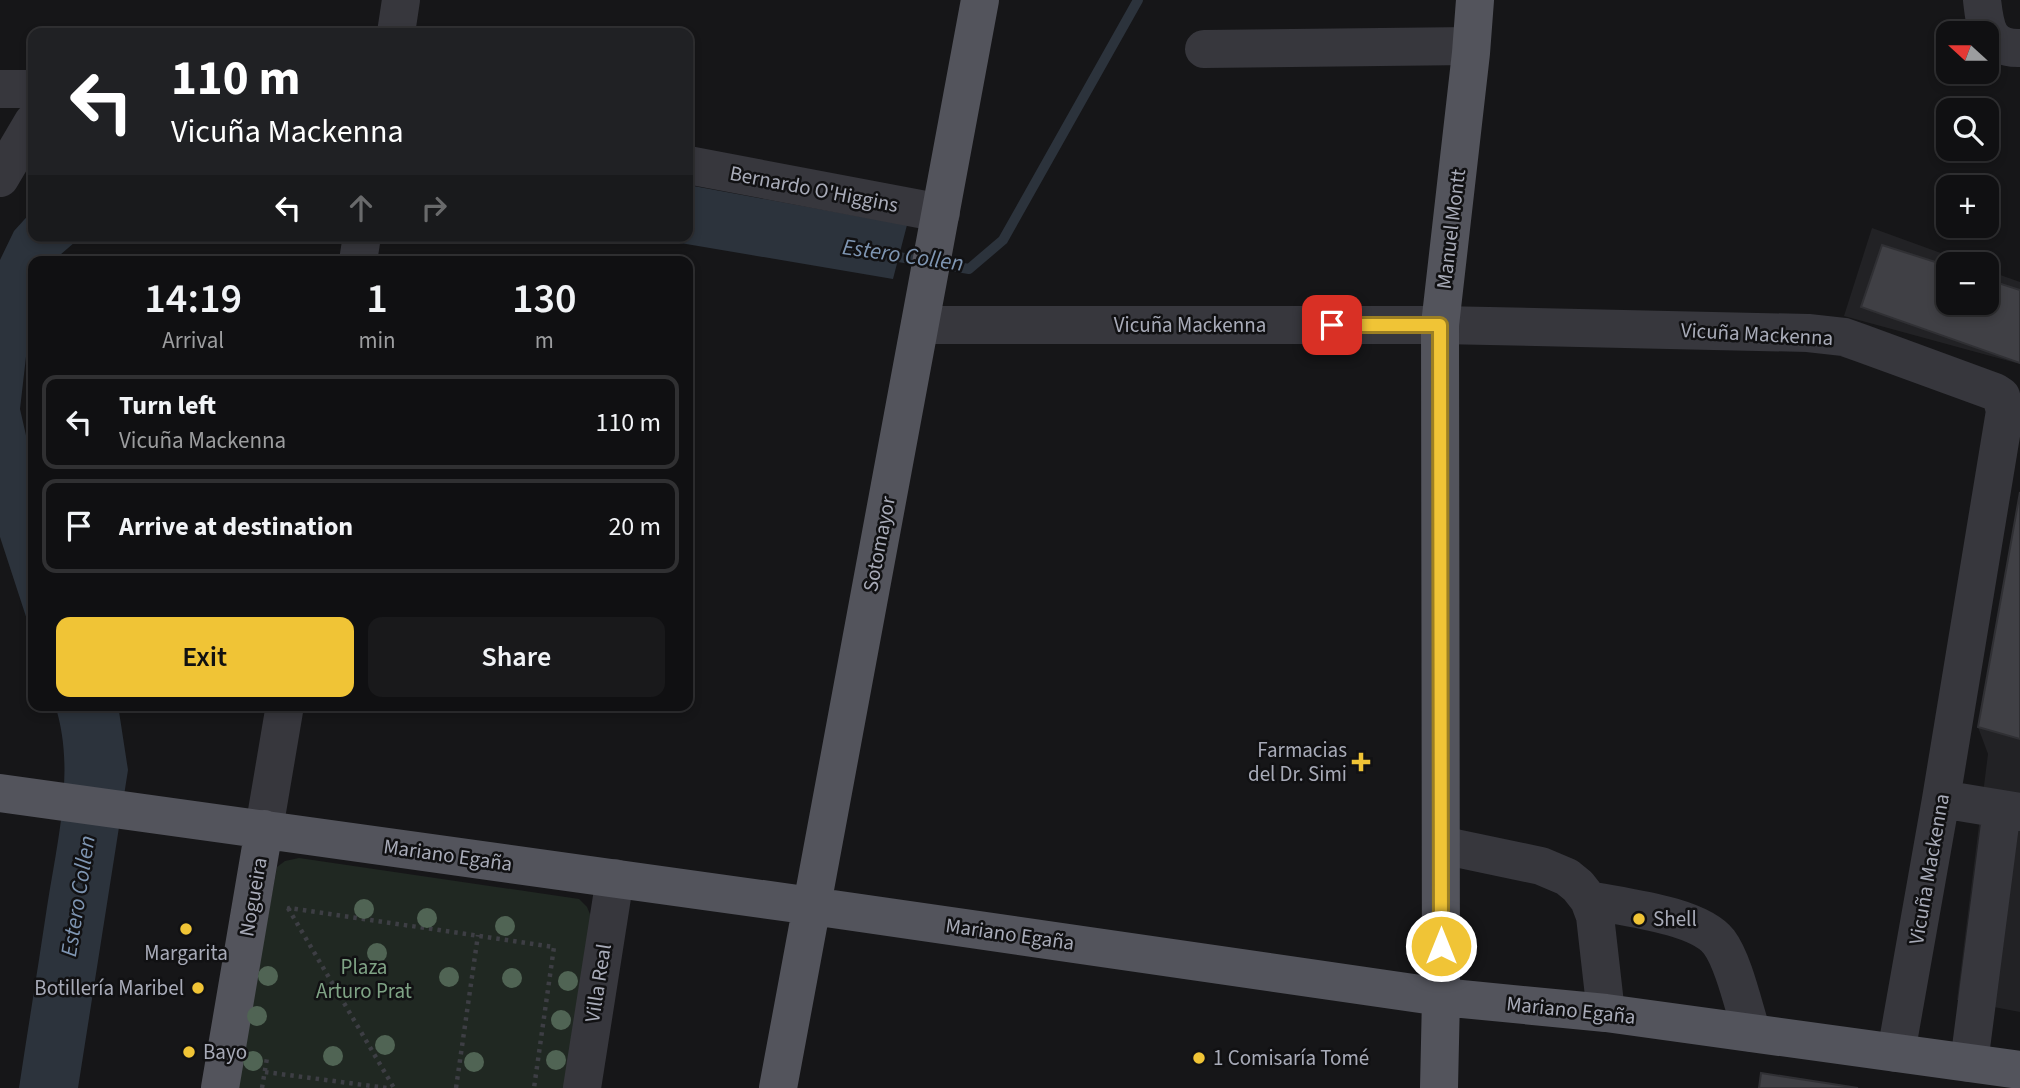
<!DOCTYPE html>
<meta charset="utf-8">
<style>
body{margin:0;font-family:"Source Sans 3",sans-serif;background:#19191b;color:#f1f3f6;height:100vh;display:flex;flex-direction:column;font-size:26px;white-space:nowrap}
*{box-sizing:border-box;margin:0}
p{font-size:23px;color:#9c9d9f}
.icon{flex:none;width:38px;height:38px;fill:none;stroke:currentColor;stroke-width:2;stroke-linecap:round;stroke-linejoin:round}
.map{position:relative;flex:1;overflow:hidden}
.side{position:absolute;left:28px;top:256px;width:665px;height:455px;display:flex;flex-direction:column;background:#101012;border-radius:14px;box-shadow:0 4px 10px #0003,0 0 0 2px #303032}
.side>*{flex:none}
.top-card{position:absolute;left:28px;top:28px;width:665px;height:214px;border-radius:14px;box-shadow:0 4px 10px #0003,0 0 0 2px #303032;background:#202124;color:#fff;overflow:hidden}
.needle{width:46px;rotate:291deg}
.controls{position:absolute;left:1936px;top:21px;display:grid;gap:14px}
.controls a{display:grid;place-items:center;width:63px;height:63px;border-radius:14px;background:#101012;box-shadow:0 4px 10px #0003,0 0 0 2px #303032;font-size:35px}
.pin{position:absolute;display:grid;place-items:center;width:60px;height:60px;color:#fff;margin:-30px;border-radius:14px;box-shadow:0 4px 10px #0006}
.me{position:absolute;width:77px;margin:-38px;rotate:0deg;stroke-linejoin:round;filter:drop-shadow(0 0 5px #0008)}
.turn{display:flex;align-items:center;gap:24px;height:147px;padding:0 28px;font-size:32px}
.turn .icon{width:91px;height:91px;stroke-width:2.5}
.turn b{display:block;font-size:49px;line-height:60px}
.lanes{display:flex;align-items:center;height:66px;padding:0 28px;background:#0003;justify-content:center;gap:35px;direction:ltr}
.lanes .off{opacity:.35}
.eta{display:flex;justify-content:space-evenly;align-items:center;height:119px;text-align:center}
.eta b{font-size:42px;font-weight:600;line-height:49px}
.action{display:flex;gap:14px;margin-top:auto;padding:14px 28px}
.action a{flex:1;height:80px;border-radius:14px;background:#f0c436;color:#111;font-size:28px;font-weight:600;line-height:80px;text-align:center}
.action a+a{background:#19191b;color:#f1f3f6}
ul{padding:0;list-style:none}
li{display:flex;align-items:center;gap:21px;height:94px;margin:0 14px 10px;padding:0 14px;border:4px solid #303032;border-radius:14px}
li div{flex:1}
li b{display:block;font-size:26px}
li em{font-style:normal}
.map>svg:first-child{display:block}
.built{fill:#222225}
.green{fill:#202822}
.water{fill:#2c333c}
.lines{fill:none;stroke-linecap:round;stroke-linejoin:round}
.stream{stroke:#2c333c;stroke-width:10}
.building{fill:#404045;stroke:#303034;stroke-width:2}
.path{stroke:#3d3e44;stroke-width:4.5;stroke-dasharray:3.5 5;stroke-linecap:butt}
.minor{stroke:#37373d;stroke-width:38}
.major{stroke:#53545c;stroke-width:38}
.tree{fill:#506454}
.route-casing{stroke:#9c7f23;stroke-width:18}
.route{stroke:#f0c436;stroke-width:12}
.poi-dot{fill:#f0c436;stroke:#111113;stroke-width:2.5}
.labels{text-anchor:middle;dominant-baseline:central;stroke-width:5;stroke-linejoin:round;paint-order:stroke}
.street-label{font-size:21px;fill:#a8abb8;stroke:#111113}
.poi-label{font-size:21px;fill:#a8abb8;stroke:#111113;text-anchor:start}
.park-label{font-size:21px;fill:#7fa385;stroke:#111113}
.water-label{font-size:23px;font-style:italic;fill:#7f96b3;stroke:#111113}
</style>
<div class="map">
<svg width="2020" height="1088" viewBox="0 0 2020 1088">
<rect width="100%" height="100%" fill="#161618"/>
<path class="built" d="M1872,228L1971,264H1948V303H1986V270L2020,282V364L1844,316Z
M2020,492V1012L1957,1000L1988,754L1978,727Z"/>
<path class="green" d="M299,858L579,899L587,907L592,919L564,1088H236L277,867L285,861Z"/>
<path class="water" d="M688,185L907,225L893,279L639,236H688Z
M33,210V236H82L53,261H33V296L20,409L33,466V638L0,537V260L14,231Z
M55,705H118L128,770L78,1088H19C28,1028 38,968 47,907C57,842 76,770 55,705Z"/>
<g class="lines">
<path class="stream" d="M887,255L969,269L1003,240L1138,0"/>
</g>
<path class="building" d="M1882,245L1948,266V303H1986V279L2020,290V363L1861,307Z
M2020,492V739L1978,727Z
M1761,1073L1858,1088H1759Z"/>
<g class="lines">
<path class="path" d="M288,908L394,1088
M289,911V908L554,947L534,1088
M265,1072L387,1088
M262,1088L267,1058
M456,1088L478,935"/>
<path class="minor" d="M1982,0C1985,26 1987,49 2020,48
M396,33L401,0
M1204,49L1471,46
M0,89H33
M688,165L941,213
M0,178L33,122
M358,261L362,236
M920,325H1440L1808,333L1844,337L1861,343L1995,392L2001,396L2005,411L1941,799L1896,1053
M1941,799L2020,812
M264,829L285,705
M1441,845L1541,866L1567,877L1578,886L1589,900L1595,916L1606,1013
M1589,900C1623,907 1698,915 1719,942C1734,962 1744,1009 1752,1033
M1969,1063L2002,809
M582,1088L615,878"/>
<path class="major" d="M0,793L812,906L1441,997L1606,1013L2020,1070
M220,1088L264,829
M778,1088L980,0
M1439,1088L1441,997L1440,325L1471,53L1475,0"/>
</g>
<g class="tree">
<circle cx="364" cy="909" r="10"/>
<circle cx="427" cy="918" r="10"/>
<circle cx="505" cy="926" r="10"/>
<circle cx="377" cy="953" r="10"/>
<circle cx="268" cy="976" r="10"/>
<circle cx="449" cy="977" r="10"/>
<circle cx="512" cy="978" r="10"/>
<circle cx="568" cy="981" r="10"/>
<circle cx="257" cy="1016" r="10"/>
<circle cx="561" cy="1020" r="10"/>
<circle cx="385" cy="1045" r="10"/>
<circle cx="333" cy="1056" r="10"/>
<circle cx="556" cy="1060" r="10"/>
<circle cx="253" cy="1061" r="10"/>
<circle cx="474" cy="1062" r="10"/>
</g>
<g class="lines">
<defs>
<path id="route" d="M1332,325H1440L1441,946"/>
</defs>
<use href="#route" class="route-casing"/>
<use href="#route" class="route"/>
</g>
<g class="poi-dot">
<path d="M1357.5 751.5h7v7h7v7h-7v7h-7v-7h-7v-7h7z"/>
<circle cx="1639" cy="919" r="7"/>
<circle cx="186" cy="929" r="7"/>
<circle cx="198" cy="988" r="7"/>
<circle cx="189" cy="1052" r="7"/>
<circle cx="1199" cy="1058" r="7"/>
</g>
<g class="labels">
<g class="street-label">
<text transform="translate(814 189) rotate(11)">Bernardo O'Higgins</text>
<text transform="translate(1451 229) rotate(-83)">Manuel Montt</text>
<text x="1190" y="325">Vicuña Mackenna</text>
<text transform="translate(1757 334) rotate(3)">Vicuña Mackenna</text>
<text transform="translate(879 544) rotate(-79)">Sotomayor</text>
<text transform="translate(448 855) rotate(8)">Mariano Egaña</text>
<text transform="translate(1929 869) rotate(-80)">Vicuña Mackenna</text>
<text transform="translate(253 897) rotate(-80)">Nogueira</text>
<text transform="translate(1010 934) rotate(8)">Mariano Egaña</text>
<text transform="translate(598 983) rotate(-81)">Villa Real</text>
<text transform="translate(1571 1010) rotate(6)">Mariano Egaña</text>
</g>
<g class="poi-label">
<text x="1347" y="750" text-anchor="end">Farmacias<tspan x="1347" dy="24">del Dr. Simi</tspan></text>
<text x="1653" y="919">Shell</text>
<text x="186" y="953" text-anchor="middle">Margarita</text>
<text x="184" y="988" text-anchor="end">Botillería Maribel</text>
<text x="203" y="1052">Bayo</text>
<text x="1213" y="1058">1 Comisaría Tomé</text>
</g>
<g class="park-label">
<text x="364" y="967">Plaza<tspan x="364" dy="24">Arturo Prat</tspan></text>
</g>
<g class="water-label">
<text transform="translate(903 255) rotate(8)">Estero Collen</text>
<text transform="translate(78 896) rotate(-81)">Estero Collen</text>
</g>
</g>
</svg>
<div class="controls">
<a><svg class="needle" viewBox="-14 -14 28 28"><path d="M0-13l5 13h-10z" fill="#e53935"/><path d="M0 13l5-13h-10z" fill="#9c9d9f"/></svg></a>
<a><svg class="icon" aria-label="search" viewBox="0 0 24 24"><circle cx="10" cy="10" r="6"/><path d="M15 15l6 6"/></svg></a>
<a>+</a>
<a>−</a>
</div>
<div class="pin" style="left:1332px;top:325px;background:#d93025"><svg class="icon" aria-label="arrive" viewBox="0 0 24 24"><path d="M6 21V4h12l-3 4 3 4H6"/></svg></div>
<svg class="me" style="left:1441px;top:946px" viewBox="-20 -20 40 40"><circle r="17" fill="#f0c436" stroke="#fff" stroke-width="3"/><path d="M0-11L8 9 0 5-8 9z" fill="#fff"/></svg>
<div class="top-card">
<div class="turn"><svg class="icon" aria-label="left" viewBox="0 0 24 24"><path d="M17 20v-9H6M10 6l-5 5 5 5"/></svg><div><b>110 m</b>Vicuña Mackenna</div></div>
<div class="lanes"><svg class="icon" aria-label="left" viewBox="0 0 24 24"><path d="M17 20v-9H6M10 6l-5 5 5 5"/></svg><svg class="icon off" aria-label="ahead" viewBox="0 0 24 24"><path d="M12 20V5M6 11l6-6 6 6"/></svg><svg class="icon off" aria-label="right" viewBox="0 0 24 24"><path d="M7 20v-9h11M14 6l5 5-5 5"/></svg></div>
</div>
<section class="side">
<div class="eta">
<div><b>14:19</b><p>Arrival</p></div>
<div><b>1</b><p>min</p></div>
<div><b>130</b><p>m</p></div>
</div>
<ul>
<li><svg class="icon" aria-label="left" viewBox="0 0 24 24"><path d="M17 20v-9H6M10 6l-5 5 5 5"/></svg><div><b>Turn left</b><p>Vicuña Mackenna</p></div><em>110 m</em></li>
<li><svg class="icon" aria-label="arrive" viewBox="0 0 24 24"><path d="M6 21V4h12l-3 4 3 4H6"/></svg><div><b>Arrive at destination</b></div><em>20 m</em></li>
</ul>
<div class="action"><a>Exit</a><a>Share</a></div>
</section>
</div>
